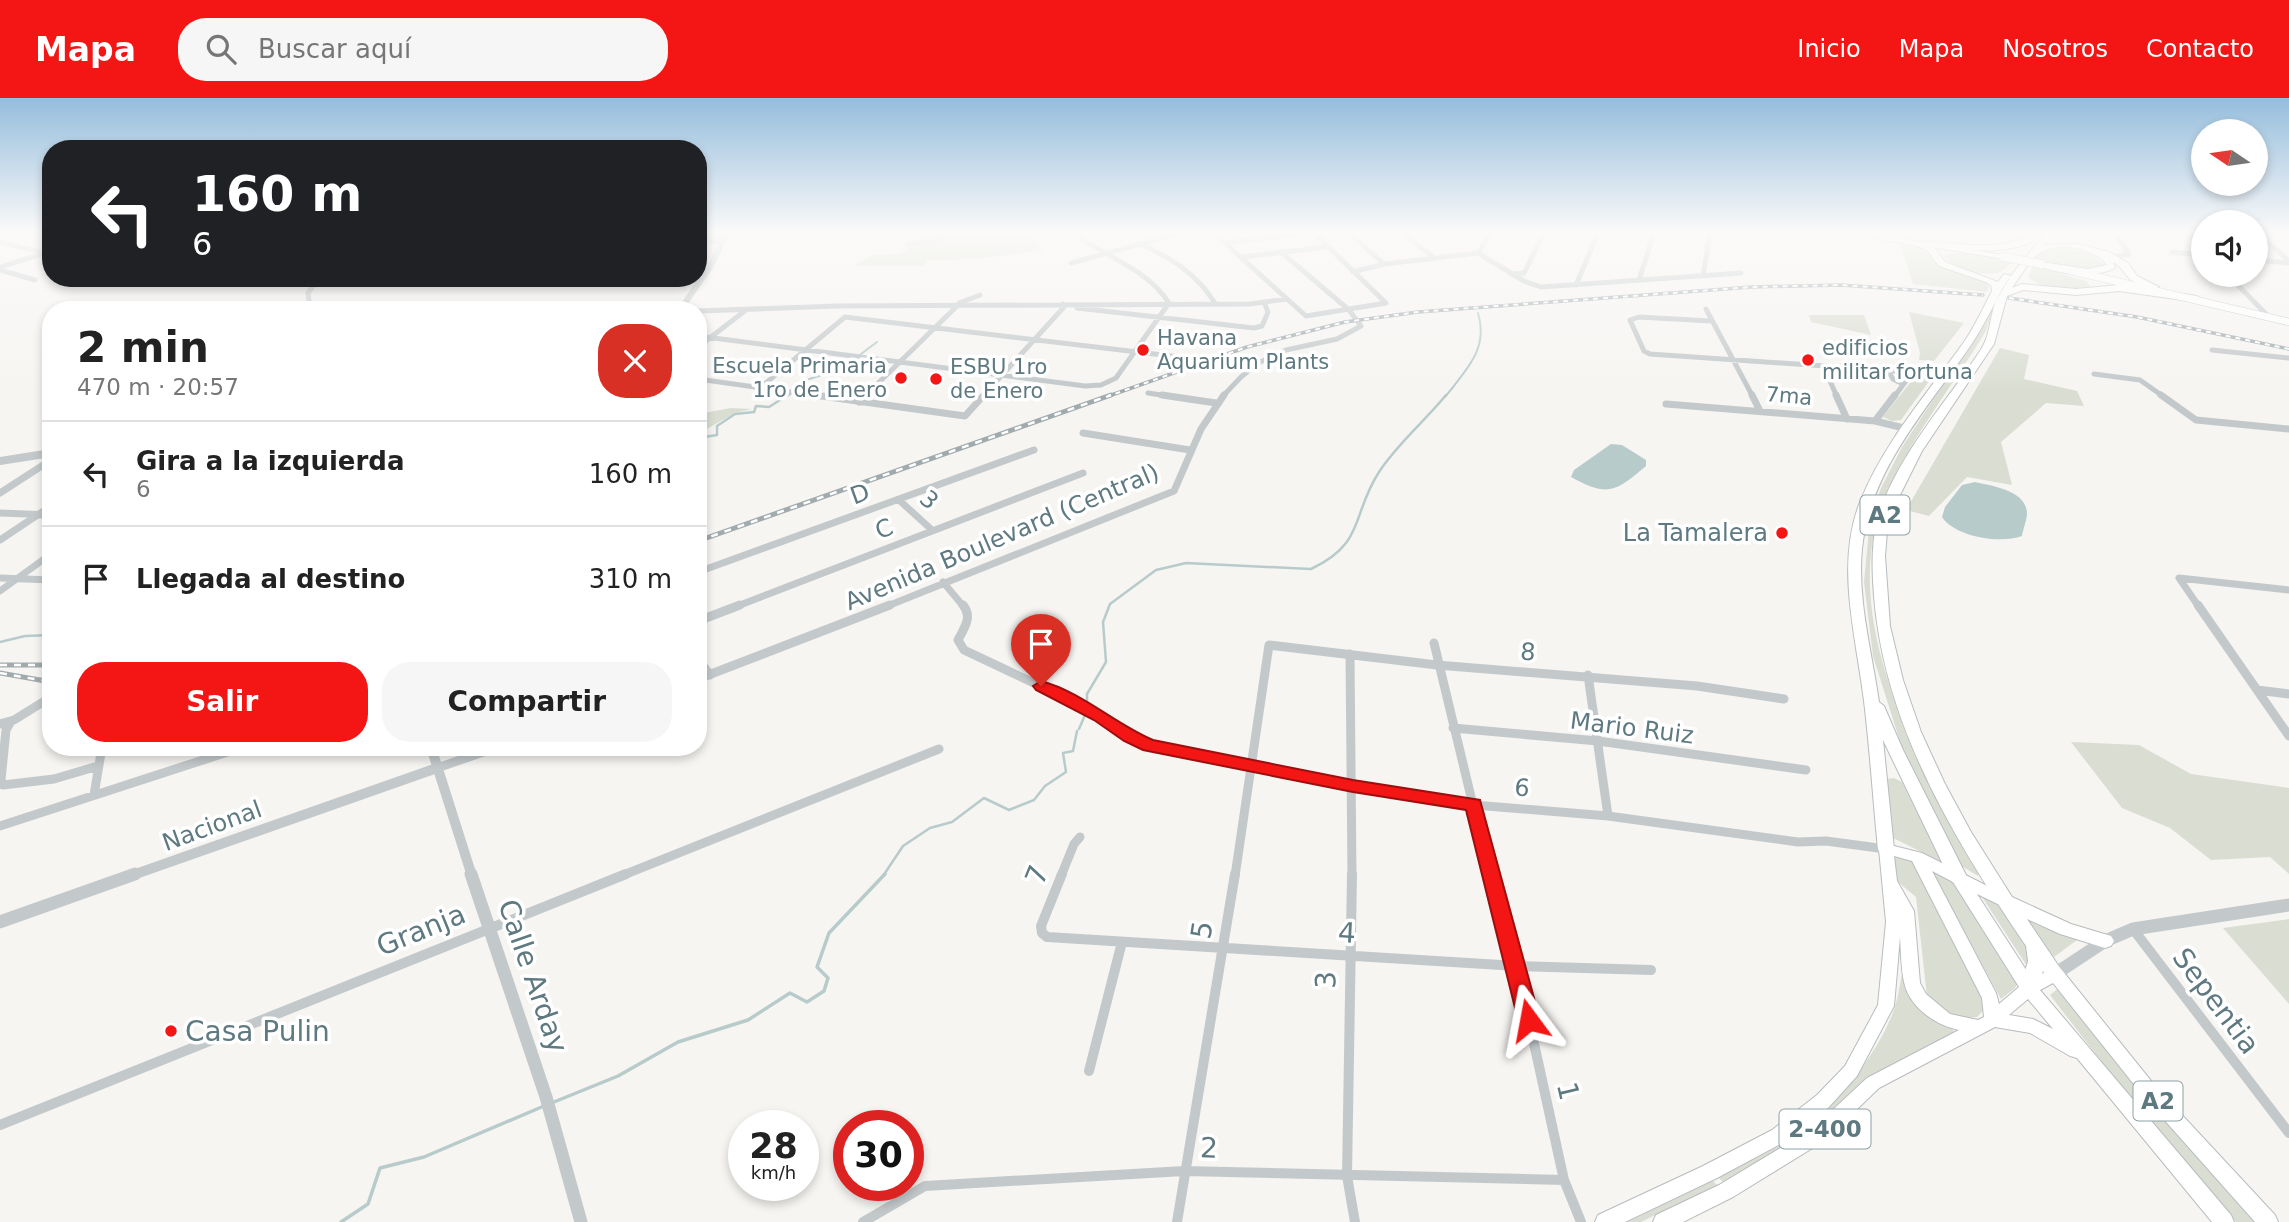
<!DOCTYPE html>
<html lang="es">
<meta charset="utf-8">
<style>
body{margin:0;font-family:"DejaVu Sans",sans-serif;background:#f6f6f6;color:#222;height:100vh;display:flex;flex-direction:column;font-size:26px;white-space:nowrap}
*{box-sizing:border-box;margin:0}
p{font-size:23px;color:#767676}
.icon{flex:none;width:38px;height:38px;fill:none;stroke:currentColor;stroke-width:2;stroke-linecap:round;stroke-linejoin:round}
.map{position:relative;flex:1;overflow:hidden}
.panel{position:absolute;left:42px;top:203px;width:665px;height:455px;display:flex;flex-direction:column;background:#fff;border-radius:28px;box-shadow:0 4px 10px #0003}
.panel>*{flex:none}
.banner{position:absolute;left:42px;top:42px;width:665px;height:147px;border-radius:28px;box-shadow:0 4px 10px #0003;background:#202124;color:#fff;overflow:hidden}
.needle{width:46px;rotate:283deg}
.buttons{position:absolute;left:2191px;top:21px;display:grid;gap:14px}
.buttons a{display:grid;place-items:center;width:77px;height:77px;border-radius:50%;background:#fff;box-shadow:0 4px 10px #0003;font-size:35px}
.speed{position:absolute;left:728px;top:1012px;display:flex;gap:14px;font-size:35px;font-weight:700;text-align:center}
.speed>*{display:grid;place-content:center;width:91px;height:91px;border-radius:50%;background:#fff;box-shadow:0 4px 10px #0003;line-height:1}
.speed small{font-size:18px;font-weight:400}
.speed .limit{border:10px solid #d22;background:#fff;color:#111}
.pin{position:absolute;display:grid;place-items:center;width:60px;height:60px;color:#fff;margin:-72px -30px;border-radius:50% 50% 50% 0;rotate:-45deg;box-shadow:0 0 7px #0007}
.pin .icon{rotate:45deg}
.me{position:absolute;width:77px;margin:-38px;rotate:347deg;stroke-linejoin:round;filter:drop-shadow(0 0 5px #0008)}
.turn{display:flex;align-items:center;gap:24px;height:147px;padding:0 35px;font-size:32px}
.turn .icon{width:91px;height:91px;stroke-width:2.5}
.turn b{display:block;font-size:49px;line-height:60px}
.round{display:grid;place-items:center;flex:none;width:74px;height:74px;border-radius:28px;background:#f6f6f6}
.summary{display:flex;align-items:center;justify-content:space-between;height:119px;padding:0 35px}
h1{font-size:42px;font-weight:600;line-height:52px}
.primary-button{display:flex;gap:14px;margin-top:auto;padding:14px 35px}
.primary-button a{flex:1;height:80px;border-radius:28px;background:#f31615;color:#fff;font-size:28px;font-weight:600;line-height:80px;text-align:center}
.primary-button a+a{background:#f6f6f6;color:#222}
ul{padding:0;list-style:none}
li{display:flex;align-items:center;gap:21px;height:105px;padding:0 35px;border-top:2px solid #e0e0e0}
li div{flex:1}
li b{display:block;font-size:26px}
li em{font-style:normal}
header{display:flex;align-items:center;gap:42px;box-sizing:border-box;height:98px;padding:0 35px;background:#f31615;color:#fff}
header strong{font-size:33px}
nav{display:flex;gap:38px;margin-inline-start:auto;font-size:24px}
.search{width:490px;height:63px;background:#f6f6f6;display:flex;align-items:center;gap:18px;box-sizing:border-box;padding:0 24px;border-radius:28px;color:#767676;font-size:26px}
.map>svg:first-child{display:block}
.green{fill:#daded2}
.water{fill:#b8cbcb}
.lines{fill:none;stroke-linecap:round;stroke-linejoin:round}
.stream-far2{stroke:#b8cbcb;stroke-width:2}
.stream-far1{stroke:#b8cbcb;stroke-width:2.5}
.stream{stroke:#b8cbcb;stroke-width:3.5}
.secondary-casing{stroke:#b2bbbe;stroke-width:8}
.primary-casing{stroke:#b6bcbe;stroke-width:2}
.trunk-casing{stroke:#b7bcbe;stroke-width:2}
.motorway-casing{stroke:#b7bcbe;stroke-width:2}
.minor-far3{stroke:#c3c9cb;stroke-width:5}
.minor-far2{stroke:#c3c9cb;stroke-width:7}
.minor-far1{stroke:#c3c9cb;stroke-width:9}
.minor{stroke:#c3c9cb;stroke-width:10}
.tertiary-far3{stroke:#c3c9cb;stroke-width:6}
.tertiary-far2{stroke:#c3c9cb;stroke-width:8}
.tertiary-far1{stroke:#c3c9cb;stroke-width:10}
.tertiary{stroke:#c3c9cb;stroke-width:13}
.secondary{stroke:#fff;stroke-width:7}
.primary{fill:#fff;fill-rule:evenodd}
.trunk{fill:#fff;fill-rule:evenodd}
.motorway{fill:#fff;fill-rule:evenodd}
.rail-far1-casing{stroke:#a1abae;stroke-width:3.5}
.rail-casing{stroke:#a1abae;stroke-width:5}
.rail-far1{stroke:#fff;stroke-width:2;stroke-dasharray:5;stroke-linecap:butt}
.rail{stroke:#fff;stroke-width:2.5;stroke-dasharray:7;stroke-linecap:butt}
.primary-bridge-casing{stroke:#b6bcbe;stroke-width:9;stroke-linecap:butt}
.primary-bridge{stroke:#fff;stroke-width:8}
.route{fill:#f31615;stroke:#9e0e0e;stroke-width:2}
.poi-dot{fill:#f31615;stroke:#fff;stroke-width:2.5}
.labels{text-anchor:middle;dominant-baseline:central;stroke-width:7;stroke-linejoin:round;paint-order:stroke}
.far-poi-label{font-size:21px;fill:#5e7980;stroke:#fff;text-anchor:start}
.far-street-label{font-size:21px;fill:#5e7980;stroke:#fff}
.shield{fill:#fff;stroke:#8ea1a6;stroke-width:2}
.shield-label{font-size:23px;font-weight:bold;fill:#5e7980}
.street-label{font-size:24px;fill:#5e7980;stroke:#fff}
.poi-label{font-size:24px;fill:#5e7980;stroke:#fff;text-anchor:end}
.near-street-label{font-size:28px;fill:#5e7980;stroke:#fff}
.near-poi-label{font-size:28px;fill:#5e7980;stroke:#fff;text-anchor:start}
</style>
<header>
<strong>Mapa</strong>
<div class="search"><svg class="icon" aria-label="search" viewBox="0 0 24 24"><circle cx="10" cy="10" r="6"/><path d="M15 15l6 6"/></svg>Buscar aquí</div>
<nav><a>Inicio</a><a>Mapa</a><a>Nosotros</a><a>Contacto</a></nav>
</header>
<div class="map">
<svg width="2289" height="1124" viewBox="0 0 2289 1124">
<rect width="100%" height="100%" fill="#f6f5f2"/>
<path class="green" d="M955,135H1031L1043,152L978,161L928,162L923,168H857V165L874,157L900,156L909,150L907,147L940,142Z
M1900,144L1925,151L1938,166L1983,182L1989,188L1987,194L1913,186Z
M2061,149L2092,156L2106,168L2096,172L2031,163L2044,150Z
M1962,154L2005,162L2011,165C2006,169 2003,173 1997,175C1982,178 1951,171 1944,157Z
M2033,168L2087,183L2090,189C2072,194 2041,192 2028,179Z
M1994,209L1986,233C1954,286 1914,336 1888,392C1831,517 1921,665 1978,773V778L1960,767L1903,653L1873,558L1864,484L1870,421L1881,390L1902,349Z
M1909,214L1964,225L1934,263L1919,262L1920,255Z
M1809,217H1864L1871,237L1811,224Z
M2000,250L2029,257L2024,281L2077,293L2084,308L2046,305L2001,344L2012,387L1967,379L1929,418L1906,412Z
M1920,272H1929L1935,275L1901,322L1892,323L1883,319Z
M731,310L752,311L735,315L698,336V316Z
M2071,644L2139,647L2191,676L2289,690V776L2270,759L2211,762L2170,730L2122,710Z
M1894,680L1902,684L1942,764L1893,740L1886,681Z
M1897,757L1911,760L1982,893L1985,911L1977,919C1955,922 1944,912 1927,899L1916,799L1898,784L1894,761Z
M1931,772L1952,779L2020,881L2015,890L2001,901Z
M1980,796L1998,805L2022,840L2031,859L2027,868Z
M2021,814L2077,842L2054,859Z
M2289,821V906L2223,830Z
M1903,870L1928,917L1956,934L1867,979L1807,1034L1723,1084L1718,1079C1790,1041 1860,995 1892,917C1898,903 1900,885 1903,870Z
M2061,888L2262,1124H2236C2171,1051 2110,975 2050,897Z
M1713,1083L1717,1087L1641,1124H1627Z"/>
<path class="water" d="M1611,346L1622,347L1646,362V368C1616,393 1609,400 1571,379L1574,372Z
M1975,384C1992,388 2026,392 2027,415C2027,422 2023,431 2022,438C2000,446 1955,439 1942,419L1945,409L1962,387Z"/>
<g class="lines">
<path class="stream-far2" d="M786,299L800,290L806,282L841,271L877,244
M1445,299C1466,272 1489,251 1478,215"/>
<path class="stream-far1" d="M698,340L717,337V328L735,316L754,314L756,308L769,309L788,297
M0,544L25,538L51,537
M1087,609V596L1106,564L1103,524L1110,506L1156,472L1186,465L1311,471C1366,445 1351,417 1379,374C1397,346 1425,323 1446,297
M1079,631L1085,617
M883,778L903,748L930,730L952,724L984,700L1009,712L1034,702L1045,688L1066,674L1063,655L1073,653L1077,633"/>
<path class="stream" d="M554,1004L618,978L678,944L748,922L790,895L807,904L824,893L828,880L817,869L829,835L885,776
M341,1124L368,1106L380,1070L424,1059L544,1008"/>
<defs>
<path id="secondary" d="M2072,173L2289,224"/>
<path id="primary" d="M1849,135H1866L2004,157L2008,159L2004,161Z"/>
<path id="trunk" d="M1886,746L1922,755L2011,800L2014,804L2011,808L2006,810L1977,796L2032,881L2055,869L2061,871L2156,989L2275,1117L2278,1124H2255L2144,999L2053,885L2040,892L2231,1117L2234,1124H2212L2077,960L2070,958L2030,935L1995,929L1879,990L1824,1043L1733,1099L1683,1124H1653L1656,1117L1719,1087L1812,1031L1867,980L1959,932C1935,927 1909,909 1904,884C1901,870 1901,854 1900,839L1894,908L1857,978L1829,1009L1784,1044L1717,1080L1625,1124H1595L1598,1117L1703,1068L1772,1032L1817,997L1845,968L1878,907L1886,824L1879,751L1881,747ZM1894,758L1912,763L1982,900L1984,919L1978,922L1950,916L1926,896L1920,885L1914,813L1897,783ZM1932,773L1953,784L2019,889L1999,906L1996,895ZM2028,901L2053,931L2033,921L2009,917Z"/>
<path id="motorway" d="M2045,135H2053L2044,147L2078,146L2109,154L2128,165L2137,178L2159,189C2152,192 2138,187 2131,182C2124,176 2122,169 2113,164L2115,170C2097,180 2056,177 2038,167L2042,164L2088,171L2107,167C2095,150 2058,143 2040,155C2029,162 2020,179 2012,190L2022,186L2076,191L2119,187L2197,198L2201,201L2197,204L2119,193L2076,197L2023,192L2007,198L1994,246L1922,353L1893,411L1887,434L1885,458L1890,528L1903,582L1921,634L1945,686L1971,734L2012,799L2071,826L2111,838L2114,843L2111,848L2105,850L2060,836L2027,821L2064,876L2062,881C2052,885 2049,881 2043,873L2036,895L2029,898L2022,895L2020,890L2028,863L2026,848C1955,743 1884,627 1874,498C1872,472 1871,445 1878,419C1897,358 1945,306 1980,253C1991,237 1989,220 1996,203C2007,178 2029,157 2045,135Z
M1876,136L1922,145L1926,143L1969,147H1997L2022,142L2038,136L2042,138C2012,159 1967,152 1933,148L1945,164L1998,184L2004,176L2011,178C1996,200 1986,225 1971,247C1928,310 1870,371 1862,451C1857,501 1872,554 1879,604L1884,608L1903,652L1967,779L1964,784L1958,785L1952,784L1949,779L1883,642L1894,751L1892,755L1886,757L1880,755L1878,751C1873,702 1870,652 1864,603C1856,538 1835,467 1860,404C1884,344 1927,296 1964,244C1975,228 1983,210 1992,193L1991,187L1986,184L1939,168L1927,152L1914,147L1873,140L1872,138Z"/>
</defs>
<use href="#secondary" class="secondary-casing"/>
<use href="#primary" class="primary-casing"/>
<use href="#trunk" class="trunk-casing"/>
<use href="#motorway" class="motorway-casing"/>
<path class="minor-far3" d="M1214,135L1306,218L1386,205L1314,135
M1349,135L1384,166
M1402,135L1435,160
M2188,135L2203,150
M2258,135L2289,163
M0,137L9,135
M698,143H723
M0,144L45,155
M1138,145C1170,159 1196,175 1215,205
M1225,145L1306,135
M907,147L941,140L950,135
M2172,154L2203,157
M1478,155L1524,183L1541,189L1741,175
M1478,155L1491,135
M1242,159L1326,149
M2113,159L2129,156L2115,135
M2256,162L2289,165
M1071,165L1181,135
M0,169L51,153
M0,172L35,182
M1353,174L1384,166L1478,155
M1511,176L1524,175L1544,135
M2228,177L2269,219
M1703,178L1710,135
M1639,182L1654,135
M1576,187L1598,135
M309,203L308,195L319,180
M959,205L980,197
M1077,210L1254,230L1262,228L1268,214L1264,204
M1706,211L1753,299
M698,213L837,208L1250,206L1287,201
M1711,223L1639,219L1630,222L1644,253L1650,256L1913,274
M698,238L1085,288L1101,287L1116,280L1169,205C1148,172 1112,162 1081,140
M698,249L746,212
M2212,252L2289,260
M1824,269L1837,299
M1888,273L1893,281L1903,286
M2094,276L2140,282L2164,299
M698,281L827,299
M760,290L845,219L1188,260
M1148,295L1174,299
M864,299L957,208
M982,299L1064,209L1063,206
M1222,299L1241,279L1258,265L1286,252L1337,241L1361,228L1349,212L1281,154
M1894,299C1915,272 1912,267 1948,273"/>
<path class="minor-far2" d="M814,297L965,318L984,297
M1162,297L1216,305
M1752,297L1760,313
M1836,297L1847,321
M2161,297L2196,322L2289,331
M859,304L866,297
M1666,306L1875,323L1908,331
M1875,323L1895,297
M1083,335L1190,352
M0,395L51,362
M899,402L932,432
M0,415L51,417
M0,442L51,408
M698,474L1034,352
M0,480L51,482
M943,484L964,509
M0,493L51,456
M735,509L1083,375
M885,509L1174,393L1201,331L1224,297
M2199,509L2179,480L2289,492"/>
<path class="minor-far1" d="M963,507C973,519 964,530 958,542L964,552L1076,605L1149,648L1353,688L1474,707L1608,718L1798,744L1826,743L1886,751
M2198,507L2289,638
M698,523L740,507
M1434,545L1490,778
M1350,556L1352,778
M698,561L710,577
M1588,577L1608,718
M698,581L890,507
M2257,592L2289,596
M10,625L6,632L1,682L3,687L54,681L98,668
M0,626L14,622L51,599
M1453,630L1598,643L1806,672
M437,670L498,649
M94,697L102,649
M0,728L243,649
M621,778L939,651
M1061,778L1074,746L1080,739
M1235,778L1269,547L1437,567L1697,588L1784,601"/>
<path class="minor" d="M1062,776L1041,828L1042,835L1047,839L1517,868L1651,872
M1352,776L1347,1078L1355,1124
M1490,776L1517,868L1564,1082L1581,1124
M2133,831L2289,1035
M1089,973L1122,844
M0,1027L626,776
M863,1124L925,1088L1184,1073L1564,1082
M1177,1124L1235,776"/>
<path class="tertiary-far3" d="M680,212L710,169L727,135"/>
<path class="tertiary-far2" d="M0,363L51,355"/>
<path class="tertiary-far1" d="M431,649L472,778
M130,778L437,670"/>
<path class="tertiary" d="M471,776L546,999L581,1124
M0,824L135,776
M2055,876L2105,843L2133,831L2289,807"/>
<use href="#secondary" class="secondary"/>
<use href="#primary" class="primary"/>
<use href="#trunk" class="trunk"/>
<use href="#motorway" class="motorway"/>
<defs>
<path id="rail-far1" d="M2009,200L2137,219L2289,251
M1106,299L1247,249L1345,224L1418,214L1752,189L1841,187L1983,197"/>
<path id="rail" d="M698,443L1111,297
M0,567H51
M0,575L51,584"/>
</defs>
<use href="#rail-far1" class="rail-far1-casing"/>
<use href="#rail" class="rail-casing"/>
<use href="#rail-far1" class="rail-far1"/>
<use href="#rail" class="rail"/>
<defs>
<path id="primary-bridge" d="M2004,159L2041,166"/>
</defs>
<use href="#primary-bridge" class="primary-bridge-casing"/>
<use href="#primary-bridge" class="primary-bridge"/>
</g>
<linearGradient id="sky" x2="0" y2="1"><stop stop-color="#95bddc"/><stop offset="0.46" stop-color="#fbfaf9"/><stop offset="1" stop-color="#fbfaf9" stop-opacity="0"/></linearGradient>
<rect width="2289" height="292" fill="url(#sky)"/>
<path class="route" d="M1041,583C1082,594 1115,626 1153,642L1353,682L1480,702L1540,922L1536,928L1529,931L1521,928L1518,922L1466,712L1353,694L1143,652L1124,643L1094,622L1036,592L1033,588Z"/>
<g class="poi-dot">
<circle cx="1143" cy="252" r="7"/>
<circle cx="1808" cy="262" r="7"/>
<circle cx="901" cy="280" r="7"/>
<circle cx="936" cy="281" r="7"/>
<circle cx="1782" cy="435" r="7"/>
<circle cx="171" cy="933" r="7"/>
</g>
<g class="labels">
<g class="far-poi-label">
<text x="1157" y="240">Havana<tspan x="1157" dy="24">Aquarium Plants</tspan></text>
<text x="1822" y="250">edificios<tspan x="1822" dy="24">militar fortuna</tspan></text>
<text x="887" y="268" text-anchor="end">Escuela Primaria<tspan x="887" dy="24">1ro de Enero</tspan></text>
<text x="950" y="269">ESBU 1ro<tspan x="950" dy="24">de Enero</tspan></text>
</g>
<g class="far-street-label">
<text transform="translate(1789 298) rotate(5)">7ma</text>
</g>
<g class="shield">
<rect x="1860.5" y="397.5" width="49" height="39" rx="5"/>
<rect x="2133.5" y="983.5" width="49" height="39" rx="5"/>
<rect x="1779.5" y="1011.5" width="91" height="39" rx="5"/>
</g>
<g class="shield-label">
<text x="1885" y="417">A2</text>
<text x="2158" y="1003">A2</text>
<text x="1825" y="1031">2-400</text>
</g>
<g class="street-label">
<text transform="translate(860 396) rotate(-20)">D</text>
<text transform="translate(929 402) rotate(42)">3</text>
<text transform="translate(884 431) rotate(-22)">C</text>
<text transform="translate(1002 439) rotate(-23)">Avenida Boulevard (Central)</text>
<text transform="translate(1528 554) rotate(4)">8</text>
<text transform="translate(1632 630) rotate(7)">Mario Ruiz</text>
<text transform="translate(1522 690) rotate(5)">6</text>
<text transform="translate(212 728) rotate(-20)">Nacional</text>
</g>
<g class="poi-label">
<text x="1768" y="435">La Tamalera</text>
</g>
<g class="near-street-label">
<text transform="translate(1037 777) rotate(-68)">7</text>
<text transform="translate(421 832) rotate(-22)">Granja</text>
<text transform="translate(1202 832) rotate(-81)">5</text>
<text transform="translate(1347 835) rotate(3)">4</text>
<text transform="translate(533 878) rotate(71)">Calle Arday</text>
<text transform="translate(1326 882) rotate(-89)">3</text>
<text transform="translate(2216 903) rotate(53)">Sepentia</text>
<text transform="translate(1568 993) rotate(77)">1</text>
<text transform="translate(1209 1050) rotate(2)">2</text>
</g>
<g class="near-poi-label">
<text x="185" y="933">Casa Pulin</text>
</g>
</g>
</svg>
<div class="buttons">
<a><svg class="needle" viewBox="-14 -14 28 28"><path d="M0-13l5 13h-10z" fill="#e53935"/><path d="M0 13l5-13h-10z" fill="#767676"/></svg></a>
<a><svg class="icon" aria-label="sound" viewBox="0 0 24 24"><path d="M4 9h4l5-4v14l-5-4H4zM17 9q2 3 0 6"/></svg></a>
</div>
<div class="speed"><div>28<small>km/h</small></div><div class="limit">30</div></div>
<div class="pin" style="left:1041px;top:588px;background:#d93025"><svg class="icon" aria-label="arrive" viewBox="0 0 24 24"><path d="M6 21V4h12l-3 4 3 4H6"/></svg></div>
<svg class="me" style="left:1529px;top:922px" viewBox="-20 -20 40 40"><path d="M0-17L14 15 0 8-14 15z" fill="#f31615" stroke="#fff" stroke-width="4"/></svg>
<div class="banner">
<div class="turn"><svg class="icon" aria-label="left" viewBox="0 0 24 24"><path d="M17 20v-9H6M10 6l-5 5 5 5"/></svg><div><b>160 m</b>6</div></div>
</div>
<section class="panel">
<div class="summary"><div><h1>2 min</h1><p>470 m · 20:57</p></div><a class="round" style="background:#d93025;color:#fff"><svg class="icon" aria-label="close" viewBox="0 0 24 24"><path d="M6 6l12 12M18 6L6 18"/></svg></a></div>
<ul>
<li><svg class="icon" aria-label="left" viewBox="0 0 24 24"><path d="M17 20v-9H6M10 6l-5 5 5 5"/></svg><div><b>Gira a la izquierda</b><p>6</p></div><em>160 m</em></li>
<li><svg class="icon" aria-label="arrive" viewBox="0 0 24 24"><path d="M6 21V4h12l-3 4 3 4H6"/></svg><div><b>Llegada al destino</b></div><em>310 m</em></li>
</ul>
<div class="primary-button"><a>Salir</a><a>Compartir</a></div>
</section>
</div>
